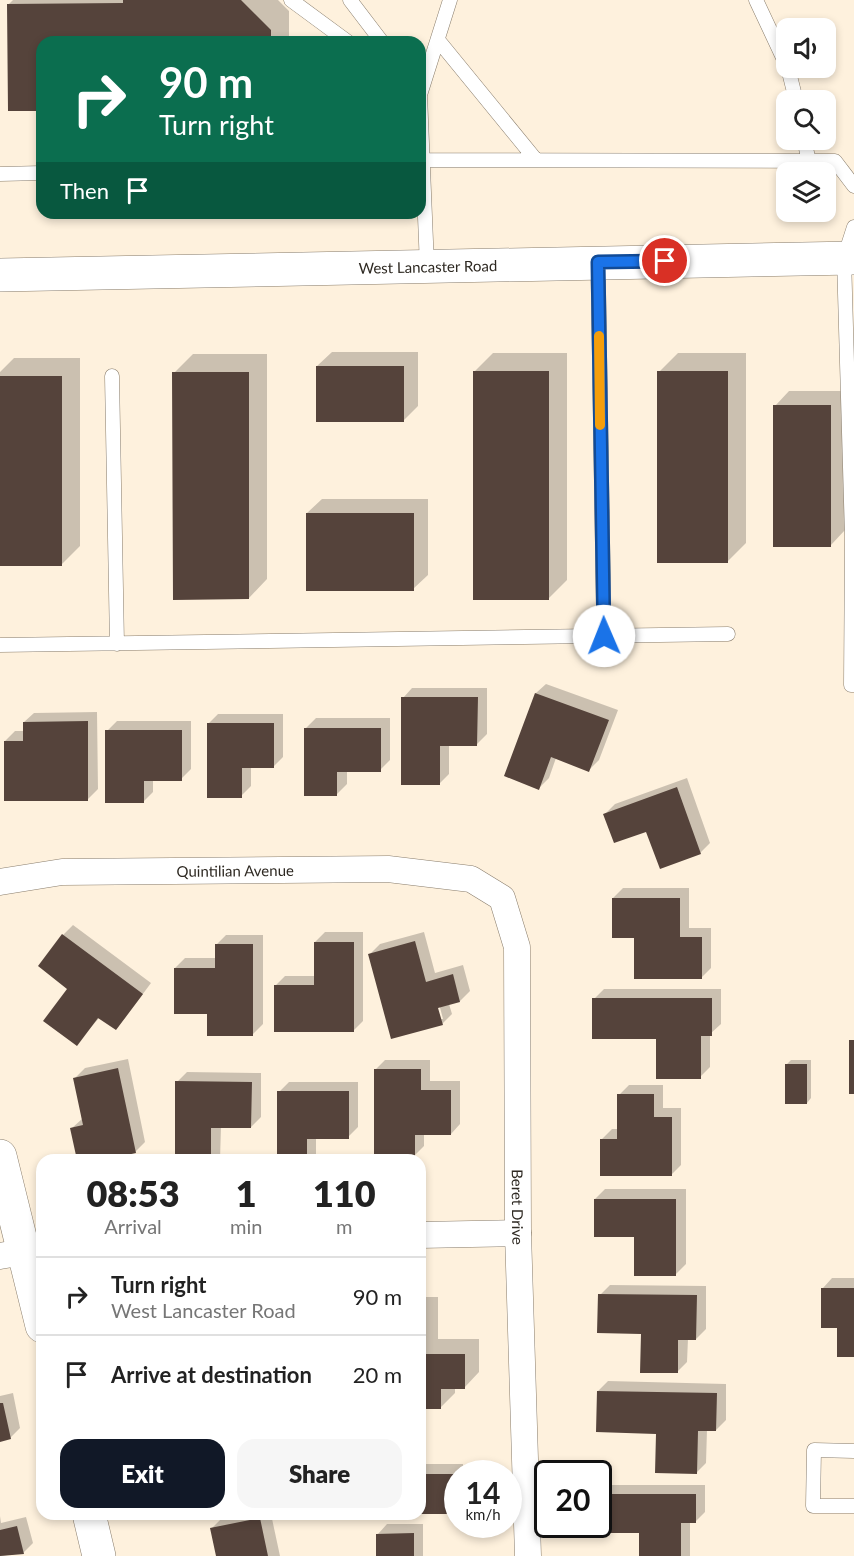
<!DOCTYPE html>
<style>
body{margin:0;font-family:Lato,sans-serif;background:#f6f6f6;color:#222;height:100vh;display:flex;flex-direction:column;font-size:22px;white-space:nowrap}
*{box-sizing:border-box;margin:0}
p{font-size:20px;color:#767676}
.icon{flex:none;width:33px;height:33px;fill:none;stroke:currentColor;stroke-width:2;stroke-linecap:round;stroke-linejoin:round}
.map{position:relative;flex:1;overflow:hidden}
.side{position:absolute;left:36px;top:1154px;width:390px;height:366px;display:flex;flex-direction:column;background:#fff;border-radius:18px;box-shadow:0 3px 9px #0003}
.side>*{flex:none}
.guide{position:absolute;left:36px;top:36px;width:390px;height:183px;border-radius:18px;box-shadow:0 3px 9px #0003;background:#0b6e4f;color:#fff;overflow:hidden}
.tools{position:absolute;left:776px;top:18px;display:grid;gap:12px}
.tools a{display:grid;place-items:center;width:60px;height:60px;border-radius:12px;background:#fff;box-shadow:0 3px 9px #0003;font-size:30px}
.speed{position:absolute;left:444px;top:1460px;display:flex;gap:12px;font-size:30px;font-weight:700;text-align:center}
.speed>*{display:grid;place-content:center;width:78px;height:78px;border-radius:50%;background:#fff;box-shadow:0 3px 9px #0003;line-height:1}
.speed small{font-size:15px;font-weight:400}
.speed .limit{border:3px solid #111;border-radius:9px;background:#fff;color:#111}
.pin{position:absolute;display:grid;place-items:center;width:51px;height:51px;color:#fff;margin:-26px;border:3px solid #fff;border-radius:50%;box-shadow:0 2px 6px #0007}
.me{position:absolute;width:66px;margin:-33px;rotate:359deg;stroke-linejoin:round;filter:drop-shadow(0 0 4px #0008)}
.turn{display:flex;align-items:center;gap:21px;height:126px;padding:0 24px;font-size:27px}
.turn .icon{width:78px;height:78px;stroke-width:2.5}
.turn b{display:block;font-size:42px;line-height:51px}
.then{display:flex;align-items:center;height:57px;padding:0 24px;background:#0003;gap:12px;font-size:22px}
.eta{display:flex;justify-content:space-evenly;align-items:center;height:102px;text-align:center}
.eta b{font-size:36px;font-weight:800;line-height:42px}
.primary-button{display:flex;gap:12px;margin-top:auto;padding:12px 24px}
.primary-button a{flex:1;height:69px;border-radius:18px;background:#111827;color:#fff;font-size:24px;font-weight:800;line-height:69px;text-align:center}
.primary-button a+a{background:#f6f6f6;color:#222}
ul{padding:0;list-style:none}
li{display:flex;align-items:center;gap:18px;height:78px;padding:0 24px;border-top:2px solid #e0e0e0}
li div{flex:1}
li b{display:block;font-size:22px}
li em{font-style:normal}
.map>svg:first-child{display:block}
.shadow{fill:#0003;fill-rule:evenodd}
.building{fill:#55433b}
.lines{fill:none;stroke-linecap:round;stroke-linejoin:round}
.lane-casing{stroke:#897d6c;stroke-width:15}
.street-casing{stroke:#897d6c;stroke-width:27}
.secondary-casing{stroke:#897d6c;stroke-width:34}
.lane{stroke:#fff;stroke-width:14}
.street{stroke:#fff;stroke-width:26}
.secondary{stroke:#fff;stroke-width:33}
.route-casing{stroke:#114b97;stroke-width:15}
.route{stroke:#1a73e8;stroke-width:10}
.slow{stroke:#f59e0b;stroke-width:10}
.labels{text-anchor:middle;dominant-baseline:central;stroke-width:6;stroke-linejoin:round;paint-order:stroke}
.street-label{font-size:15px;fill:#2e2922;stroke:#fef1dd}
</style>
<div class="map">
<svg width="854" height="1556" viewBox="0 0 854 1556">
<rect width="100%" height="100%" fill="#fef1dd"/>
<path class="shadow" d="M13,0H278L289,11V42H42V109L9,4Z
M332,352H418V406L403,421L317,366Z
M493,353H567V580L549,598L474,372Z
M678,353H746V543L727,562L659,372Z
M193,354H267V579L249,598L174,373Z
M14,358H80V546L62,564H0V372Z
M789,391H845V530L831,545L775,406Z
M322,499H428V575L413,589L307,513Z
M546,684L618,710L599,760L589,770L556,758L549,778L539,788L506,775L536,693Z
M412,688H487V734L477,744H449V774L439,784L403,698Z
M97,712L98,789L88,799L5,741L15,731H24V722L34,713Z
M218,714H283V757L273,767H251V786L241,796L208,724Z
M316,718H390V760L380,770H347V784L337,794L306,728Z
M117,721H191V769L181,779H153V792L143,802L107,731Z
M687,778L710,843L700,853L605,814L615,804Z
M623,888H689V928H711V968L701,978L636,937L613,898Z
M73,925L151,983L125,1018L115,1028L100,1017L76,1044L69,988L40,966L63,935Z
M325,932H363V1021L353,1031L275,986L285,976H315V942Z
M424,932L435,973L463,965L470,991L460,1001L449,1004L452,1014L442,1024L370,954L380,944ZM438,1000L443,1019H440L435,1001Z
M226,935H263V1024L253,1034L208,1013L175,968L185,958H216V945Z
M604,989H721V1024L710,1034V1067L700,1077L658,1037L594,999Z
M128,1059L145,1142L135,1152L72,1128L82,1119L75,1078L85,1068Z
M385,1060H430V1081H460V1124L451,1134H424V1146L414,1156L375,1070Z
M791,1060H811V1098L807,1103L786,1065Z
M187,1072L261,1073V1117L251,1127H221L220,1160H176L177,1082Z
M289,1082H358V1127L348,1137H316V1158L315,1160H279V1092Z
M629,1085H663V1108H681V1165L672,1174L602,1139L612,1129H619V1095Z
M605,1189H686V1264L676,1274L595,1199Z
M832,1278H854V1355L823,1288Z
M610,1285L706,1286V1329L696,1339H688L687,1362L677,1372L642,1332L600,1295Z
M420,1297H438V1339H479V1372L465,1387H455V1393L440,1408H420Z
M608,1381L726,1384V1420L716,1430H707L706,1463L696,1473L658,1432L598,1391Z
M13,1393L20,1428L10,1438L0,1440V1396Z
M420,1464H463V1473H458V1508L453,1513H420Z
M609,1485H705V1512L695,1522H690V1556H641V1531L599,1495Z
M247,1514H271L280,1556H218L211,1529L221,1519Z
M0,1516L1,1523L26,1517L33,1543L23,1553L0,1556Z
M387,1524H423V1556H378V1534Z"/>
<path class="building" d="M123,0H241L271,30V42H42V111H8L7,4L123,3Z
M316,366H404V422H316Z
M473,371H549V600H473Z
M657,371H728V563H657Z
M172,372H249V599L173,600Z
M0,376H62V566H0Z
M773,405H831V547H773Z
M306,513H414V591H306Z
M535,693L609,720L589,772L551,757L539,790L504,776Z
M401,697H478L477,746H440V785H401Z
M88,721V801H4V741H23V722Z
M207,723H274V768H242V798H207Z
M304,728H381V772H337V796H304Z
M105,730H182V781H144V803H105Z
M677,787L701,854L660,869L646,832L614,843L603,814Z
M612,898H680V937H702V979H634V938H612Z
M62,934L143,994L116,1030L98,1018L77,1046L43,1021L67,989L38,966Z
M415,941L426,982L453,974L460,1002L438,1008L443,1025L391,1039L368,954Z
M314,942H354V1032H274V985H314Z
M215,944H253V1036H207V1014H174V968H215Z
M592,998H712V1036H701V1079H656V1039H592Z
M849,1040H854V1094H849Z
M785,1064H807V1104H785Z
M118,1068L136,1153L104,1160H77L70,1128L83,1125L73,1078Z
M374,1069H421V1090H451V1135H415V1158H374Z
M175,1081L252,1082L251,1128H211V1160H175Z
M277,1091H349V1139H307V1160H277Z
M617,1094H654V1117H672V1176H600V1139H617Z
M594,1199H676V1276H634V1237H594Z
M821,1288H854V1357H837V1328H821Z
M598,1294L697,1295L696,1340H678V1373H640L641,1334L597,1333Z
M420,1311H424V1354H465V1389H441V1409H420Z
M597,1391L717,1393L716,1431H698L697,1474L655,1473L656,1434L596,1432Z
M0,1403H3L11,1439L0,1442Z
M420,1474H454V1514H420Z
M598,1494H696V1523H681V1556H639V1533H598Z
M260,1518L268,1556H216L210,1528Z
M17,1526L24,1554L0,1556V1530Z
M414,1533V1556H376V1534Z"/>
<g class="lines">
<defs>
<path id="lane" d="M291,0L348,42
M350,0L382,42
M756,0L786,64
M438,40L536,160
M788,68L796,100
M420,95L427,266
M420,95L450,0
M804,140L809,161
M420,160L835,161L854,186
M0,174L42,173
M854,227L844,258L852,536L851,685H854
M598,263L604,636
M112,376L117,644
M0,645L728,634
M854,1451L814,1450L813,1506H854"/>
<g id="street">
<path id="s1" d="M0,882L62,872L388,869L471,879L502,898L517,947L518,1233L528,1556"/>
<path d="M420,1235L518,1233"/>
<path d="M0,1256L42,1249"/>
</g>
<g id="secondary">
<path id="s2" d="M0,275L854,258"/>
<path d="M0,1156L42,1326"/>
<path d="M89,1514L99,1556"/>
</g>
</defs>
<use href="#lane" class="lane-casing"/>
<use href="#street" class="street-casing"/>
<use href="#secondary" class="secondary-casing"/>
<use href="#lane" class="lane"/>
<use href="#street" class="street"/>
<use href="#secondary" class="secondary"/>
</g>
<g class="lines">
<defs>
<path id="route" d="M604,636L598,262L665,261"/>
</defs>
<use href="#route" class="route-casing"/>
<use href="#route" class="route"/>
<path class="slow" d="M599,336L600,425"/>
</g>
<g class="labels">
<g class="street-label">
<text stroke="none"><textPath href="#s2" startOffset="428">West Lancaster Road</textPath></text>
<text stroke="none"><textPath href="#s1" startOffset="236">Quintilian Avenue</textPath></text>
<text stroke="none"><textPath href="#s1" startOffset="820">Beret Drive</textPath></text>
</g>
</g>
</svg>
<div class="tools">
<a><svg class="icon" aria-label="sound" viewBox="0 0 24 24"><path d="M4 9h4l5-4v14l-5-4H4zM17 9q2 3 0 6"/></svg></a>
<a><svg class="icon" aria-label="search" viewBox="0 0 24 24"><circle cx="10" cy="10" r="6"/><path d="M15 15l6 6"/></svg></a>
<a><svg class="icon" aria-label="layers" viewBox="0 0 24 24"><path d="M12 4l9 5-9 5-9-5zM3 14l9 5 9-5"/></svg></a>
</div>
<div class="speed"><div>14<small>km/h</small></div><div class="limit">20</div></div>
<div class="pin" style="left:665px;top:261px;background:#d93025"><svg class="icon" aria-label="arrive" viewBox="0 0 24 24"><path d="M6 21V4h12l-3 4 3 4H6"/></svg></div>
<svg class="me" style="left:604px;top:636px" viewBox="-20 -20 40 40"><circle r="19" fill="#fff"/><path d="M0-13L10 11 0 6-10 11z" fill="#1a73e8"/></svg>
<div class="guide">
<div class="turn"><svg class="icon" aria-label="right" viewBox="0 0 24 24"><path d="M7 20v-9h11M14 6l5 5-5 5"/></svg><div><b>90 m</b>Turn right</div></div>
<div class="then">Then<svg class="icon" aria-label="arrive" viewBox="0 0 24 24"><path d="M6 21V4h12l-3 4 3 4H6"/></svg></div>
</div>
<section class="side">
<div class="eta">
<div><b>08:53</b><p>Arrival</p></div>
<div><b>1</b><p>min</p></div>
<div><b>110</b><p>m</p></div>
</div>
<ul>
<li><svg class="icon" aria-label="right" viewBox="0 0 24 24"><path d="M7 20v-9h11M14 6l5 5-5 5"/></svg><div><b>Turn right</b><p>West Lancaster Road</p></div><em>90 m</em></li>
<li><svg class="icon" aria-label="arrive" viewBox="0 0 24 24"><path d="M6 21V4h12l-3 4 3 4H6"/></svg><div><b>Arrive at destination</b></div><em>20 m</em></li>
</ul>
<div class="primary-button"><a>Exit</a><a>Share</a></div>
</section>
</div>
